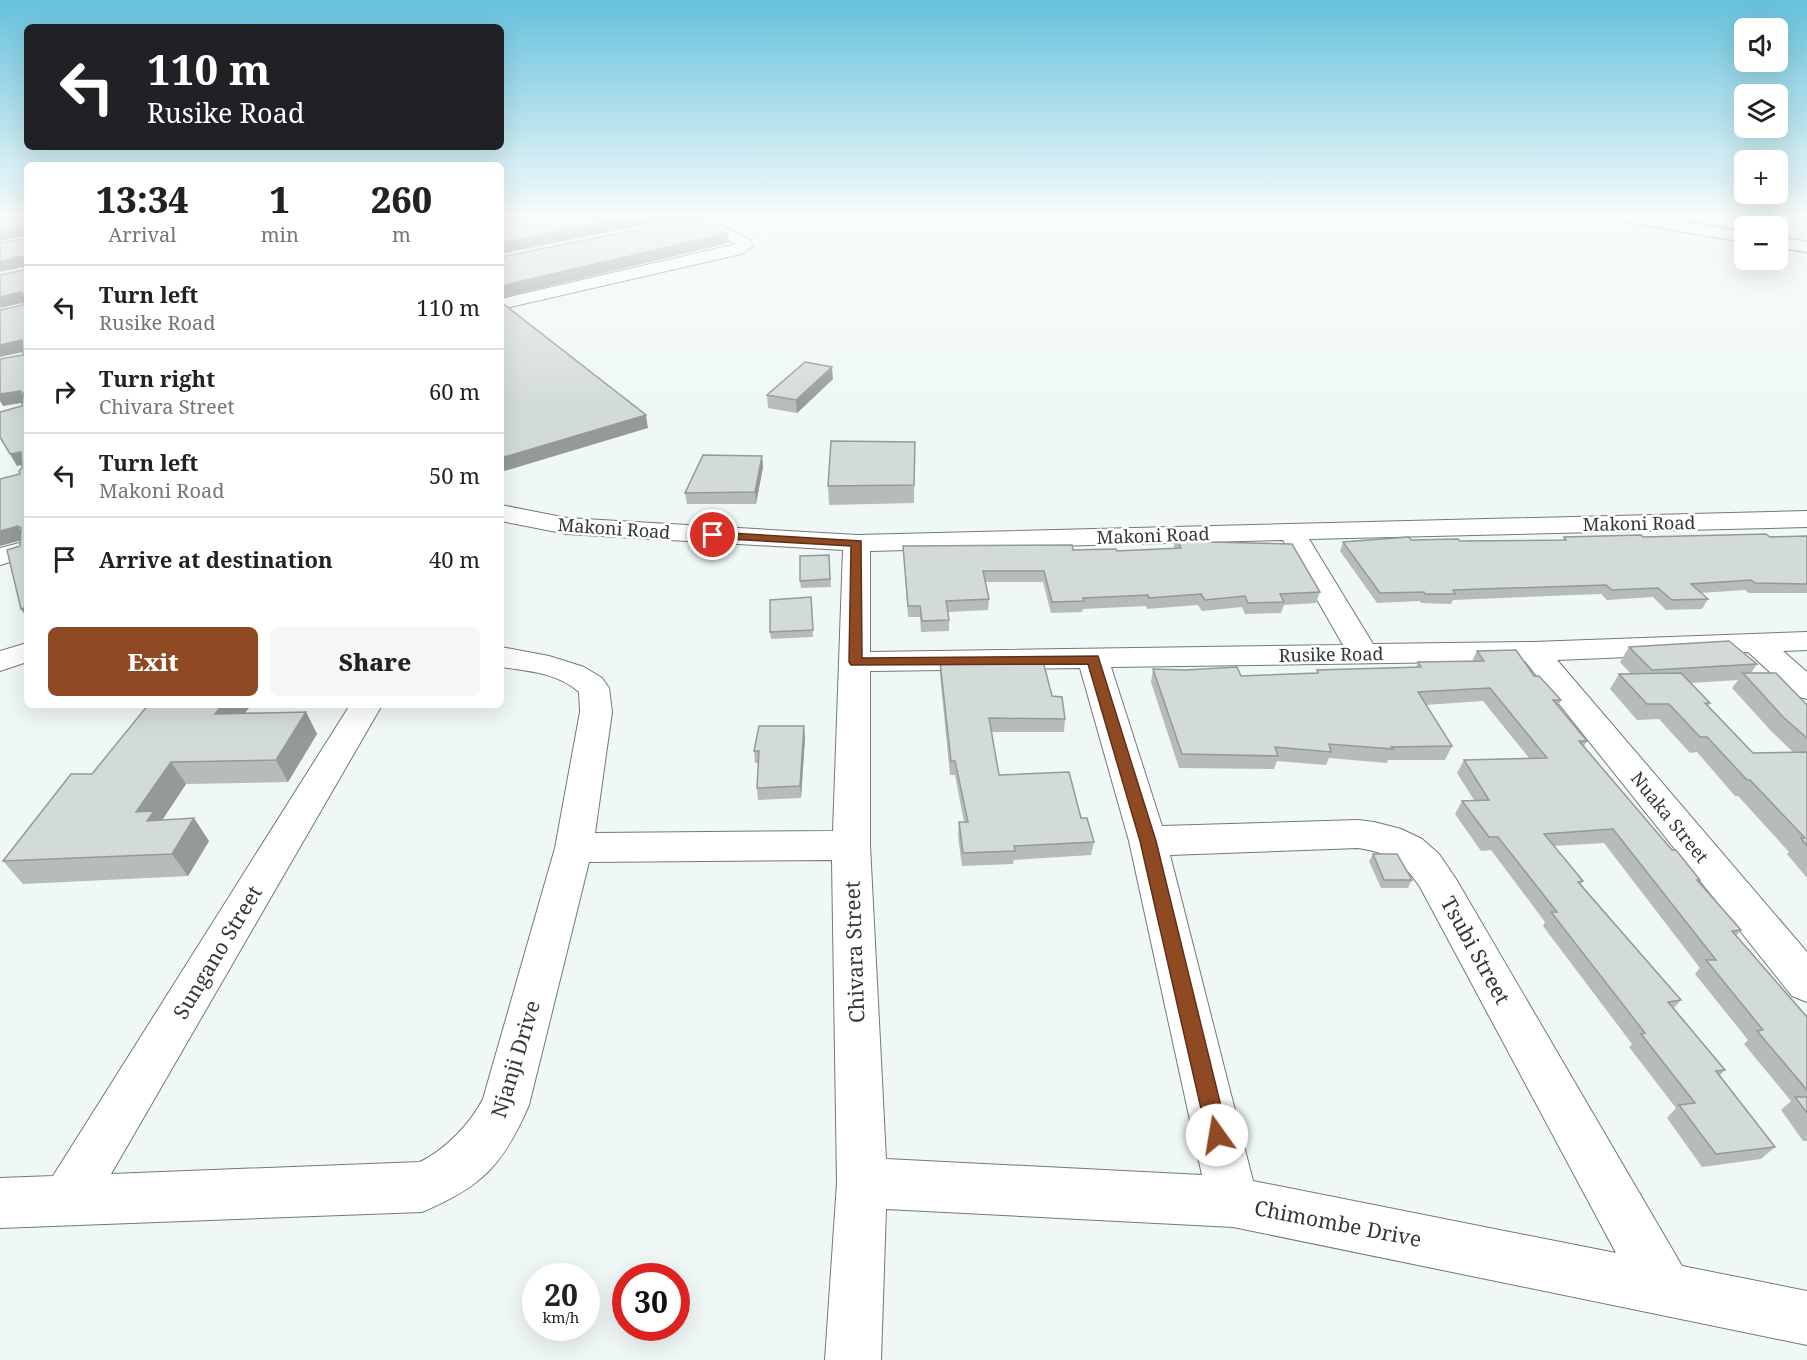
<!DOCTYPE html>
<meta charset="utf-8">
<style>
body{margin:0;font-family:"Noto Serif",serif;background:#f6f6f6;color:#222;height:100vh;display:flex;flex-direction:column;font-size:22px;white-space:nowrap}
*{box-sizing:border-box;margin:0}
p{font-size:20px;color:#767676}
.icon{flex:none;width:33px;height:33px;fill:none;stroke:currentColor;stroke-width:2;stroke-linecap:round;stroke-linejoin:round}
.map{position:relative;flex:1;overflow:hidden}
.details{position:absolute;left:24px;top:162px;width:480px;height:546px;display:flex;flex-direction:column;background:#fff;border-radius:9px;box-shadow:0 6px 24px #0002}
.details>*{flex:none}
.hud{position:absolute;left:24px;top:24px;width:480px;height:126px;border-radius:9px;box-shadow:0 6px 24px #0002;background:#202124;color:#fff;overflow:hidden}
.tools{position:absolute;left:1734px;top:18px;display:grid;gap:12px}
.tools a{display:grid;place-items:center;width:54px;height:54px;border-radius:9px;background:#fff;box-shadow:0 6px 24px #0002;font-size:30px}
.speed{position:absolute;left:522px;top:1263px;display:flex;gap:12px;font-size:30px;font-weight:700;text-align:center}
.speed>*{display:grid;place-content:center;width:78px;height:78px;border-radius:50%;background:#fff;box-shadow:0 6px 24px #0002;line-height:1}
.speed small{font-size:15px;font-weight:400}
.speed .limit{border:9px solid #d22;background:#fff;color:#111}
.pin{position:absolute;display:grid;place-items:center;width:51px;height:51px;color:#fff;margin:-26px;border:3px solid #fff;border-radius:50%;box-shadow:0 2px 6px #0007}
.me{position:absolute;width:66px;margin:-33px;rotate:347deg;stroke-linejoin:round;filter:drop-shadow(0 0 4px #0008)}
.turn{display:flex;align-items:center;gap:21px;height:126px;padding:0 24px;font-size:27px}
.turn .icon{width:78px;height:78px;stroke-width:2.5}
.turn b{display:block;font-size:42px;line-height:51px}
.eta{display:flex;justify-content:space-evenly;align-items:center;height:102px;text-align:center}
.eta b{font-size:36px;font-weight:800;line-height:42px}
.action{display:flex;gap:12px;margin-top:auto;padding:12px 24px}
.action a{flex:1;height:69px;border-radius:9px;background:#904a23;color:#fff;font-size:24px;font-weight:800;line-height:69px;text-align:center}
.action a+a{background:#f6f6f6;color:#222}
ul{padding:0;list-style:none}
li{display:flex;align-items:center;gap:18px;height:84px;padding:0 24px;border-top:2px solid #e0e0e0}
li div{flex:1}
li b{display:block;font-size:22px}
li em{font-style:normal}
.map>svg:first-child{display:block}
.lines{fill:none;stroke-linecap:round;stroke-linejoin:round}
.minor-casing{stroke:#727978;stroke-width:2}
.secondary-casing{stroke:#727978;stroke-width:3}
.minor{fill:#fff;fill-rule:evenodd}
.secondary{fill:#fff;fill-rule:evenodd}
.wall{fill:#b5bcbb;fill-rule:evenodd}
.shaded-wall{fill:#949999}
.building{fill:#d3dbda;stroke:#949999;stroke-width:1.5}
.route{fill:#904a23;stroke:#5e3017;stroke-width:1.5}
.labels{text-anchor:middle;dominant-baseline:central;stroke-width:5;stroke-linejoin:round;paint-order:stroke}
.street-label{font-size:18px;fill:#353838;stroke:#fff}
.near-street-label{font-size:21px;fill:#353838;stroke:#fff}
</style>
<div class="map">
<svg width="1807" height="1360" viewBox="0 0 1807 1360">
<rect width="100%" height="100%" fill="#eff8f7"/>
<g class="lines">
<defs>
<path id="minor" d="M683,216H702L750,240L753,246L741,254L501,309V299L736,244Z
M501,505L567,518L857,535L1807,511V527L1309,539L1373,644L1533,642L1807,632V650L1783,651L1807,672V699L1796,696L1748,652L1557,660L1807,952V1002L1792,996L1525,661L1111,667L1162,826L1358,820L1374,822L1401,829L1422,839L1439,854L1456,879L1682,1266L1807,1291V1345L1233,1227L886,1209L881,1360H825L837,1183L832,860L589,862L529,1105C503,1165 482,1187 422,1212L0,1228V1178L53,1176L350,705H382L111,1174L420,1162C446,1149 470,1124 483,1099L555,848L580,712L579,692C558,673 528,671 501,667V647L549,656L584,667L602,678L609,688L612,712L595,833L833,831L843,550L567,534L501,521ZM1283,540L1343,645L870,652V551ZM1080,668L1129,841L1202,1175L886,1159L870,845V671ZM1358,848C1390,853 1402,860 1420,887L1616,1253L1253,1181L1170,855Z
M27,541V557L0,565V548Z
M27,643V662L0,671V651Z"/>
<path id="secondary" d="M1615,216H1650L1744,232V242L1622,221Z
M1778,237L1807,242V252L1778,247Z"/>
</defs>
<use href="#minor" class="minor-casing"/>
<use href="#secondary" class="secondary-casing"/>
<use href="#minor" class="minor"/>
<use href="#secondary" class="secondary"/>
</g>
<path class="wall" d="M833,379L797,413L768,408L767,395Z
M915,442L914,503L829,505L828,486Z
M762,456L763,467L756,504H687L685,493Z
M1176,536L1208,542L1320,592L1316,603L1284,605L1281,613L1245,614L1242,607L1202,611L1198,605L1147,609L1146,606L1083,609L1082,612L1051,613L1043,582H985L989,599L988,610L948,612L949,620V631L921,632L920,617H908L903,546L1117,551L1175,548L1174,547Z
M1807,536V593H1749L1745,590L1700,593L1708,599L1702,609L1666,610L1653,597L1607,600L1601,594L1453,600L1451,604L1421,603L1420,601L1377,603L1340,551L1343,542L1411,540L1460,541L1563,540L1564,537Z
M829,555L831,587L801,588L800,581Z
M811,597L813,637L771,639L770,632Z
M1629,647L1757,664L1751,673L1807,705V878L1787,854L1789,852L1738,796H1735L1697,752L1690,753L1659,719L1637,720L1610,689L1619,674H1631L1620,662ZM1738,680L1732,688L1772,732L1793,752L1753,753L1708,706L1710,703L1691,683Z
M1477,651L1534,676L1561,700L1558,706L1587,741L1584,746L1672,850L1700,880L1699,881L1741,930L1736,936L1807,1017V1141H1803L1781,1110L1791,1101L1744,1044L1748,1040L1695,974L1700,968L1604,843L1554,846L1583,881L1581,884L1681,1000L1674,1008L1725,1070L1719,1076L1775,1147L1761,1159L1702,1167L1667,1118L1676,1108L1629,1047L1632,1044L1543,926L1545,922L1491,850L1481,851L1455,814L1462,801L1474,800L1457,773L1464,760L1529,758L1483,701L1425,705L1452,746L1445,760H1388L1387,763L1329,758L1326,765L1277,761L1274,769L1179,768L1151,682L1153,669L1241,676L1316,674L1317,670L1416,667L1418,662L1472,661Z
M940,662L1052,696L1065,719L1064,732H991L999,775L1081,818L1094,842L1091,855L1014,860L1013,864L962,866L958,836L959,822H964L955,775H950L940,675Z
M251,705L245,713L306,712L317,734L288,782L186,784L162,820L209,841L188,876L23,884L3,861L92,774Z
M805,738L801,798L758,800L757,788L758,763H755L754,751Z
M1373,854L1412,880L1408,888H1381L1369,861Z"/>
<path class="shaded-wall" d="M637,216H681V217L501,254V243Z
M22,226L27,235L0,241V231Z
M728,233L729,243L501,298V286Z
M22,256L27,266L0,272V262Z
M21,292L27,302L0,308V297Z
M22,340L27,351L0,357V345Z
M832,367L833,379L797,413L796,400Z
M20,391L27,402L3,406L0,401V394Z
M646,415L648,428L501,472V458Z
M21,452L27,464L17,466L10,454Z
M762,456L763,467L756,504L755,492Z
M18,526L26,539L0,546V531Z
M27,607V618L21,609Z
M222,705H251L228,736L215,714Z
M306,712L317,734L288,782L276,760Z
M804,726L805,738L801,798L800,786Z
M171,762L186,784L161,822L163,843L136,812Z
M194,818L209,841L188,876L172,854Z"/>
<path class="building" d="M0,216H27V607L21,609L7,550L20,546L21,528L18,526L0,531V479L20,474L19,471L22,468L21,452L10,454L0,437V412L22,406L23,393L20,391L0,394V359L23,355L22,340L0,345V310L23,305L24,294L21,292L0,297V275L24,270V259L22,256L0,262V243L24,239L25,228L22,226L0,231Z
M507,216H637L501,243V217Z
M695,218L728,233L501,286V257Z
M501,302L646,415L501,458Z
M805,362L832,367L796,400L767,395Z
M831,441L915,442L914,485L828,486Z
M703,455L762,456L755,492L685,493Z
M1766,534L1770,537L1807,536V584L1755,583L1751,580L1691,584L1708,599L1672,600L1658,588L1612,590L1606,585L1453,590L1455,594H1425L1424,592L1380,593L1343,542L1409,537L1411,540L1458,539L1460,541L1566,540L1564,537L1641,535L1643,537Z
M1176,536H1205L1208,542L1292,544L1320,592L1280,594L1284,602L1248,603L1245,596L1205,600L1201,594L1149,598L1148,595L1083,598L1084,601L1052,602L1044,571H983L989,599L946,601L949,620L922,621L920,606H908L903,546L1072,545L1073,550L1116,549L1117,551L1181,548Z
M829,555L830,579L800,581V556Z
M811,597L813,630L770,632V600Z
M1729,641L1757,664L1652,670L1629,647Z
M1516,650L1534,676H1539L1561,700H1553L1587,741H1579L1672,850H1676L1700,880H1697L1741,930L1732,931L1807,1017V1090L1757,1031L1763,1030L1706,960H1716L1613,829L1544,834L1583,881L1578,882L1681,1000L1668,1002L1725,1070L1716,1071L1775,1147L1716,1154L1679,1105L1695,1103L1641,1034L1645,1033L1551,912H1557L1498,837H1489L1462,801L1489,800L1464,760L1547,758L1490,688L1418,692L1452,746L1391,747L1393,749L1329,744L1331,752L1275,747L1278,756L1182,754L1153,669L1185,670L1237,667L1241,676L1318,673L1317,670L1421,667L1418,662L1484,661L1477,651Z
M1043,661L1052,696L1062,697L1065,719L989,718L999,775L1069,772L1081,818H1087L1094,842L1014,846L1015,851L963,853L959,822H968L955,761H951L940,662Z
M1681,673L1710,703H1705L1753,753L1807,752V846L1801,838H1805L1750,780H1747L1707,737H1700L1669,704H1647L1619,674Z
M1743,673H1776L1807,705V738L1783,717Z
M148,705H222L215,714L306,712L276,760L171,762L136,812L154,811L147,821L194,818L172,854L3,861L71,774H92Z
M759,726H804L800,786L757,788L759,751H754Z
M1373,854H1397L1412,880H1384Z
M1795,1097H1807V1113Z"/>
<linearGradient id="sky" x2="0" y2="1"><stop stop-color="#65c1dc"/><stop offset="0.53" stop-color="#f8fcfb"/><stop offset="1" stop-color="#f8fcfb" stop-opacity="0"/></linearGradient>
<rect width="1807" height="407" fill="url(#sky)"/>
<path class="route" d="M713,532L861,541L862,658L1098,656L1156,841L1228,1135L1225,1142L1217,1145L1210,1142L1207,1135L1140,841L1088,664L851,665L849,662L851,546L709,538L708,535Z"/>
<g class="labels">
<g class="street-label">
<text transform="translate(1639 523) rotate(-1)">Makoni Road</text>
<text transform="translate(614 528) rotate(4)">Makoni Road</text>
<text transform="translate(1153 535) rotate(-2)">Makoni Road</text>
<text transform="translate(1331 654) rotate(-1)">Rusike Road</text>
<text transform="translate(1670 817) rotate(51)">Nuaka Street</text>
</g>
<g class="near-street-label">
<text transform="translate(1476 950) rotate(61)">Tsubi Street</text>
<text transform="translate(217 952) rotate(-59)">Sungano Street</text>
<text transform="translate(854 952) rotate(-92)">Chivara Street</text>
<text transform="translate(515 1059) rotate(-73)">Njanji Drive</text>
<text transform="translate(1338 1223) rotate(11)">Chimombe Drive</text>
</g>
</g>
</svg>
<div class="tools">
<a><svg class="icon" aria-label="sound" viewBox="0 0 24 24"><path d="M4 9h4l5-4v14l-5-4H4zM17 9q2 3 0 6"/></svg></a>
<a><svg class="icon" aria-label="layers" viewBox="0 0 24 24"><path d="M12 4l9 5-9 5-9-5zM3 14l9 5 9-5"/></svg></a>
<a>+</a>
<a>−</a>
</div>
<div class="speed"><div>20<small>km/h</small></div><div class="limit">30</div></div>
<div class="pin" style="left:713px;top:535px;background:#d93025"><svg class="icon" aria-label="arrive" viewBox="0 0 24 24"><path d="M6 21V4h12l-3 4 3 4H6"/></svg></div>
<svg class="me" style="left:1217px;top:1135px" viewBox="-20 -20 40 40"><circle r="19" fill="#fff"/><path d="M0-13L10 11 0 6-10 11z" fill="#904a23"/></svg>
<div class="hud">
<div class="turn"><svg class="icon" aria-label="left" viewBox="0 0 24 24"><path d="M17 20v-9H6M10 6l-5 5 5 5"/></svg><div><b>110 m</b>Rusike Road</div></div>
</div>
<section class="details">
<div class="eta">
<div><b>13:34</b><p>Arrival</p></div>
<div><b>1</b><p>min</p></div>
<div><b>260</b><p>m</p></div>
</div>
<ul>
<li><svg class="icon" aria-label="left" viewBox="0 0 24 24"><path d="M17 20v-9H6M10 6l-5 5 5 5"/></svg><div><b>Turn left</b><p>Rusike Road</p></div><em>110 m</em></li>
<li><svg class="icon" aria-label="right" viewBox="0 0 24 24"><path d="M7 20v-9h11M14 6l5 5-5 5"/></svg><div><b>Turn right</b><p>Chivara Street</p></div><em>60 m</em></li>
<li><svg class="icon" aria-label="left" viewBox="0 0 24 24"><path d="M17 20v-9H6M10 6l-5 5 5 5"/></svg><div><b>Turn left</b><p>Makoni Road</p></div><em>50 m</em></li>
<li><svg class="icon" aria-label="arrive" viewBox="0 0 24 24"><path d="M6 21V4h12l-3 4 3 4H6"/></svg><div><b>Arrive at destination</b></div><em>40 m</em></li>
</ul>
<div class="action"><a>Exit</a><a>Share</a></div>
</section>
</div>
